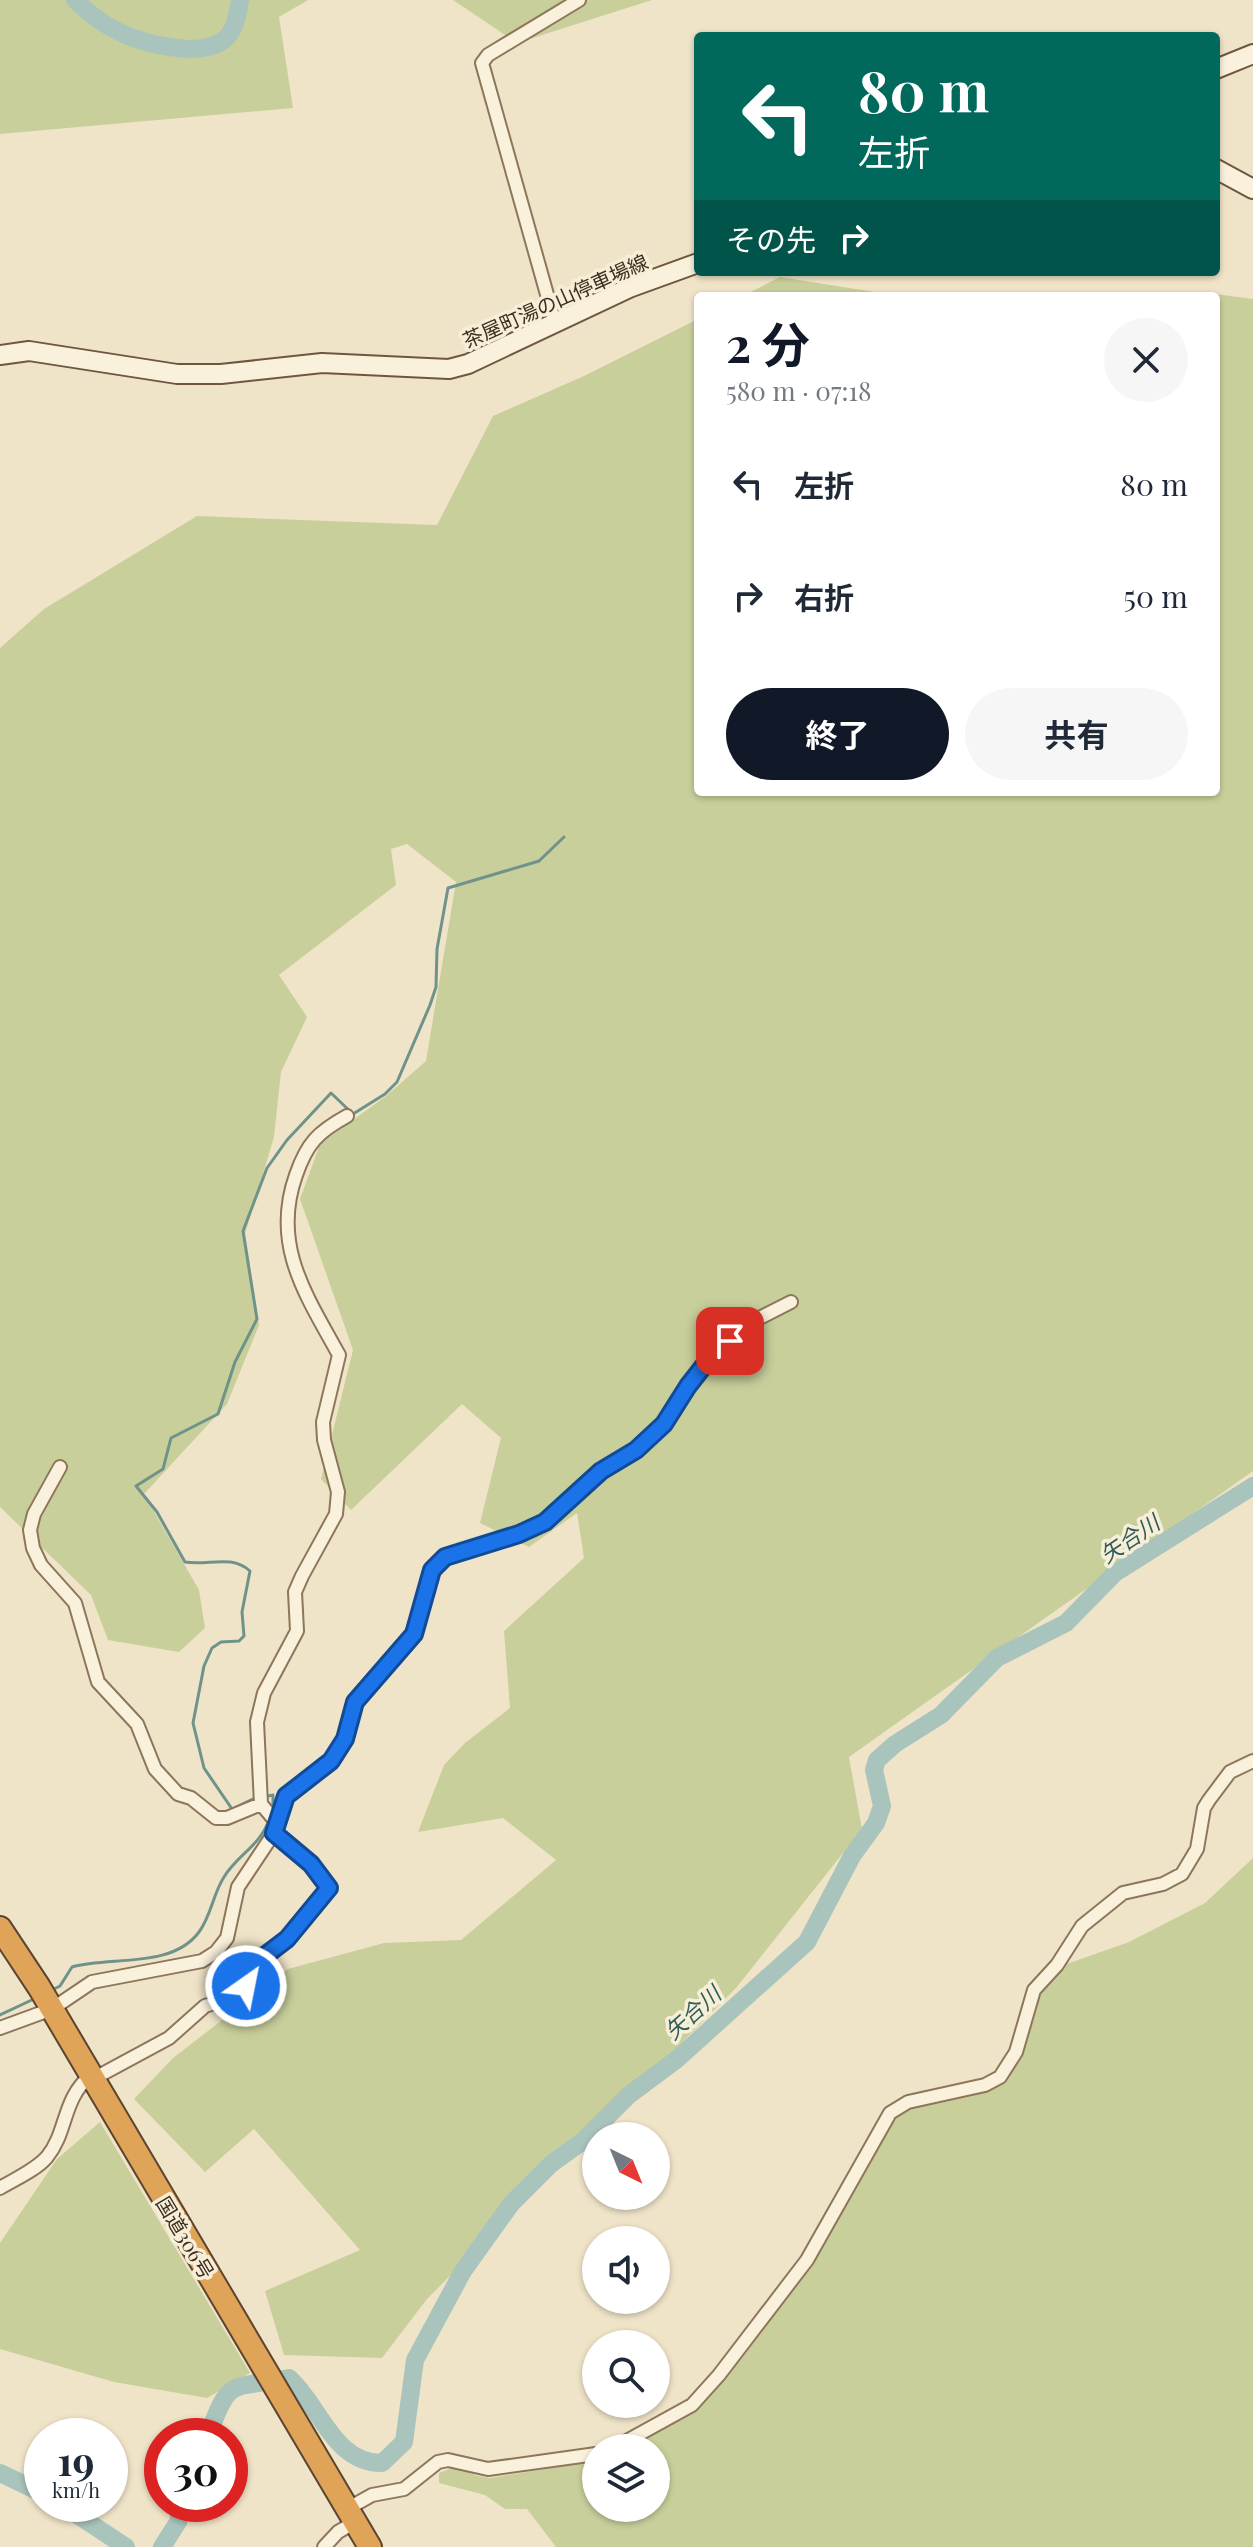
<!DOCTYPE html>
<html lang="ja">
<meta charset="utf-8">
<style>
body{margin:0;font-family:"Playfair Display","Noto Sans JP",serif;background:#f6f6f7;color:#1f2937;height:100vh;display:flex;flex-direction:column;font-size:30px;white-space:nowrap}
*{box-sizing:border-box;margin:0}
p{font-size:26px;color:#747a83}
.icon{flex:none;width:44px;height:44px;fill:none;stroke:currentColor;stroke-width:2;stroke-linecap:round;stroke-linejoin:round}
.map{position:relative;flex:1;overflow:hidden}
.details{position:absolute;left:694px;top:292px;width:526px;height:504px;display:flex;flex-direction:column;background:#fff;border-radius:8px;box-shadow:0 2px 6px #0004}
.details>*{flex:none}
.guide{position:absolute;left:694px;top:32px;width:526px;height:244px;border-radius:8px;box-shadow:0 2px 6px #0004;background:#00695c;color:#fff;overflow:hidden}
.needle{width:52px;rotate:137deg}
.controls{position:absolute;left:582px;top:2122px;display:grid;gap:16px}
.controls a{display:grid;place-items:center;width:88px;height:88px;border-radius:50%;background:#fff;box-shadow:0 2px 6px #0004;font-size:40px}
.speed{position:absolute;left:24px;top:2418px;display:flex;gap:16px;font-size:40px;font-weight:700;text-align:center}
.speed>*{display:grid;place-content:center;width:104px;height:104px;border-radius:50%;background:#fff;box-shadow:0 2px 6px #0004;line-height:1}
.speed small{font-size:20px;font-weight:400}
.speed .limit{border:12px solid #d22;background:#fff;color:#111}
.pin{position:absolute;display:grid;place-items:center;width:68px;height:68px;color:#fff;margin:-34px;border-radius:16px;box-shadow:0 4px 12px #0006}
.me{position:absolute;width:88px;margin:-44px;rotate:33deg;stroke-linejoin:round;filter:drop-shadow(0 0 6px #0008)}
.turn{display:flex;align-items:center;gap:28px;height:168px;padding:0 32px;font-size:36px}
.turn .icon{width:104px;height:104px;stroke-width:2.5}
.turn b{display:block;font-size:56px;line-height:68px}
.then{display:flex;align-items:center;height:76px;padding:0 32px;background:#0003;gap:16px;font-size:30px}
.round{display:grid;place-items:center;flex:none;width:84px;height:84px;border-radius:42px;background:#f6f6f7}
.summary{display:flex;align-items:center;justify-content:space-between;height:136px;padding:0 32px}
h1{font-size:48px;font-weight:700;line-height:60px;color:#111827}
.cta{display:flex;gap:16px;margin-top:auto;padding:16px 32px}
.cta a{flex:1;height:92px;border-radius:48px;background:#111827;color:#fff;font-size:32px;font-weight:700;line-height:92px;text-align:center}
.cta a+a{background:#f6f6f7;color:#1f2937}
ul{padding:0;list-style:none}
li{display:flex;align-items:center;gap:24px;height:112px;padding:0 32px}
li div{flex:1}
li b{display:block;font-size:30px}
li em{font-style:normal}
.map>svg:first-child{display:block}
.green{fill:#c9cf9b}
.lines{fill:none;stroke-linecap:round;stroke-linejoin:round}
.stream{stroke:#6f938a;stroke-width:3}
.river{stroke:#a9c4bc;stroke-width:18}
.street-casing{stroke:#8d765c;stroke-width:16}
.secondary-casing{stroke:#6f573f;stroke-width:22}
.highway-casing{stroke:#5b4430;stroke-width:26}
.street{stroke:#faf1dc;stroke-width:12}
.secondary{stroke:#faf1dc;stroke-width:18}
.highway{stroke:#e0a458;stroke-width:22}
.route-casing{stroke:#114b97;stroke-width:20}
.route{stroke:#1a73e8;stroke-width:14}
.labels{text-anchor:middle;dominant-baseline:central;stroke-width:7;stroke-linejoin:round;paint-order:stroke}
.street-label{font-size:20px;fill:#3d2e20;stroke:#f7eed8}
.water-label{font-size:22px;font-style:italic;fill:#2f5d5a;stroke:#f7eed8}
</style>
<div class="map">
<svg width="1253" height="2547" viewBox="0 0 1253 2547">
<rect width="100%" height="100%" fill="#f0e4c8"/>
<path class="green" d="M0,0H308L279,17L293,108L0,134Z
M453,0H652L517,43Z
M780,277L887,294L892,296H743Z
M1208,293L1253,299V1471L849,1757L862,1829L736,1988L427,2299L382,2358L284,2355L265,2291L360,2250L254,2129L205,2172L134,2099L173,2058L288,1969L384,1943L461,1940L556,1860L503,1818L418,1832L444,1765L465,1743L510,1708L504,1631L584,1558L577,1513L529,1547L480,1523L501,1438L462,1404L351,1510L321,1479L353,1350L300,1199L320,1144L386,1096L426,1061L456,882L407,844L391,849L396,885L279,975L307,1017L281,1072L274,1137L245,1234L259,1325L227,1404L144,1494L199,1590L205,1628L179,1652L108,1640L91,1595L0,1507V648L44,609L197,516L437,525L493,416L584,376L698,319V792H1216V296H1206Z
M1253,1858V2547H556L527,2509H505L485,2495L439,2483V2473L452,2468L471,2469L474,2475L490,2478L596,2461V2508H656V2448H624L687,2412L806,2271L883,2127L900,2112L911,2107L989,2090L1007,2078L1015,2066L1039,1992L1061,1966L1129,1942L1205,1903Z
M100,2122L250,2373L207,2398L114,2382L0,2349V2243L57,2159Z"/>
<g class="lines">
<path class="stream" d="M263,1797L273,1795V1809
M255,1798L232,1809L204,1768L193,1723L204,1666L212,1648L221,1642L239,1641L244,1636L242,1612L250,1571C231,1554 208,1566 185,1562L157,1512L136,1486L163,1469L171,1438L218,1414L235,1362L257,1319L243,1231L267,1168L287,1140L331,1093L353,1114L385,1094L397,1082L430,1005L436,987L437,949L448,888L539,861L564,837
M50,1991L60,1986L72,1967C110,1956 172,1969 199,1932C211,1916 213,1894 224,1877C237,1855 260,1846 269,1820
M0,2015L36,1998"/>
<path class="river" d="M75,0C107,32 143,46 188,49C201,49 219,47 228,36C236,26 238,12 240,0
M208,2436C230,2375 230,2390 289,2378C320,2405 333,2463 382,2463L404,2442L415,2360L463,2271L511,2204L551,2164L583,2141L629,2095L676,2060L807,1942L852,1856L876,1823L882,1806L874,1770L877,1760L895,1744L941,1715L997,1658L1066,1623L1115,1573L1253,1486
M0,2473L42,2493
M61,2504L126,2547
M162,2547L178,2522L183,2504"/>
<defs>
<path id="street" d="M555,323L482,63L488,55L579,0
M60,1467L34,1514L30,1530L33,1548L41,1565L75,1603L98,1682L137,1724L155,1769L178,1794L191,1798L216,1818H227L261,1804
M277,1823L261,1804L257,1722L264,1693L297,1631L295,1592L302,1576L336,1514L338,1492L324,1440L323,1422L339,1355C306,1295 271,1245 296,1175C307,1143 318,1132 347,1116
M0,2028L52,2009L92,1982L202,1961L216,1952L227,1938L238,1887L274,1833L286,1796L331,1761L345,1739L355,1702L414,1634L432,1570L445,1557L519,1534L545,1522L601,1471L636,1450L664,1424L688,1386L710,1358L750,1323L791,1302
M93,2079L169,2038L205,2006L239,1995L262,1958L287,1939L329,1888L311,1864L274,1833
M0,2188C15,2179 36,2170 47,2157C68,2131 62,2099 91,2075
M614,2448L692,2405L719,2375L807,2260L890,2113L908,2102L985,2085L1000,2077L1016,2052L1034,1990L1057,1965L1082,1926L1123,1893L1163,1884L1182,1874L1197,1849L1204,1808L1209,1800L1230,1772L1253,1761
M347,2509L372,2495L404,2489L438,2462L448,2460L488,2469L596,2454
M324,2547L338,2532L355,2522"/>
<path id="secondary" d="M1216,69L1253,54
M1216,169L1253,189
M0,355L29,351L177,374H221L322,363L449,369L468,364L629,288L698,263"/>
<path id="highway" d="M0,1928L39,1987L370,2547"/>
</defs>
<use href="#street" class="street-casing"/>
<use href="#secondary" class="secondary-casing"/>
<use href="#highway" class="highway-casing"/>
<use href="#street" class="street"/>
<use href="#secondary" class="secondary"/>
<use href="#highway" class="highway"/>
</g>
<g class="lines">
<defs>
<path id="route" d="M246,1986L262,1958L287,1939L329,1888L311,1864L274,1833L286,1796L331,1761L345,1739L355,1702L414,1634L432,1570L445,1557L519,1534L545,1522L601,1471L636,1450L664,1424L688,1386L710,1358L730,1341"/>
</defs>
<use href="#route" class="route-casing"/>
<use href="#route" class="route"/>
</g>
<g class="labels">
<g class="street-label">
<text transform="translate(555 300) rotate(-24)">茶屋町湯の山停車場線</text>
<text transform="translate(186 2237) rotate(59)">国道306号</text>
</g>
<g class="water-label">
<text transform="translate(1129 1538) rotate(-34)">矢合川</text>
<text transform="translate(692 2012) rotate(-42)">矢合川</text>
</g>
</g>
</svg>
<div class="controls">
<a><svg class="needle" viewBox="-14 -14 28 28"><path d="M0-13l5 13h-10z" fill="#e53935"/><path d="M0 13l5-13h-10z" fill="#747a83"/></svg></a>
<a><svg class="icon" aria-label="sound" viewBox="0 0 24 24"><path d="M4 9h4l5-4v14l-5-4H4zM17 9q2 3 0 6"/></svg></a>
<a><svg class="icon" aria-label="search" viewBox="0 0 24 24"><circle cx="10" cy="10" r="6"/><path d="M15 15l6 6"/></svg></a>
<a><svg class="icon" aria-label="layers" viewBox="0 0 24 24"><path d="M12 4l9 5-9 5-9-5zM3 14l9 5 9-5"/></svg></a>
</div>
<div class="speed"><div>19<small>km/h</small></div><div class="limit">30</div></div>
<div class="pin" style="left:730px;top:1341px;background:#d93025"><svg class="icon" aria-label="arrive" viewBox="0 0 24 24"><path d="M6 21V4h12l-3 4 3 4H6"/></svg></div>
<svg class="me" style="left:246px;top:1986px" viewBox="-20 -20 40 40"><circle r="17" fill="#1a73e8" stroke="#fff" stroke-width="3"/><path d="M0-11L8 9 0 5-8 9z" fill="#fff"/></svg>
<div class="guide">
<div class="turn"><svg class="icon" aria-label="left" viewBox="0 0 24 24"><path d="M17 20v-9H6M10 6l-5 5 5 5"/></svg><div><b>80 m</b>左折</div></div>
<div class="then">その先<svg class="icon" aria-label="right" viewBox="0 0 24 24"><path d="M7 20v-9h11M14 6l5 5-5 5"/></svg></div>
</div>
<section class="details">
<div class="summary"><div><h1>2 分</h1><p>580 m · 07:18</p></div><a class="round"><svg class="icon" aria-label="close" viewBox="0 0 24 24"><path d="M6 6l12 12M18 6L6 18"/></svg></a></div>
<ul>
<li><svg class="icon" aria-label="left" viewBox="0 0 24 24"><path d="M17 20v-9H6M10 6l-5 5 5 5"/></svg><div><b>左折</b></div><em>80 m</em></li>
<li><svg class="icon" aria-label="right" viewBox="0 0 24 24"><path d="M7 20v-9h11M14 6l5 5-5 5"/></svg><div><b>右折</b></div><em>50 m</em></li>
</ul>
<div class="cta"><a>終了</a><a>共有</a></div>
</section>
</div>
